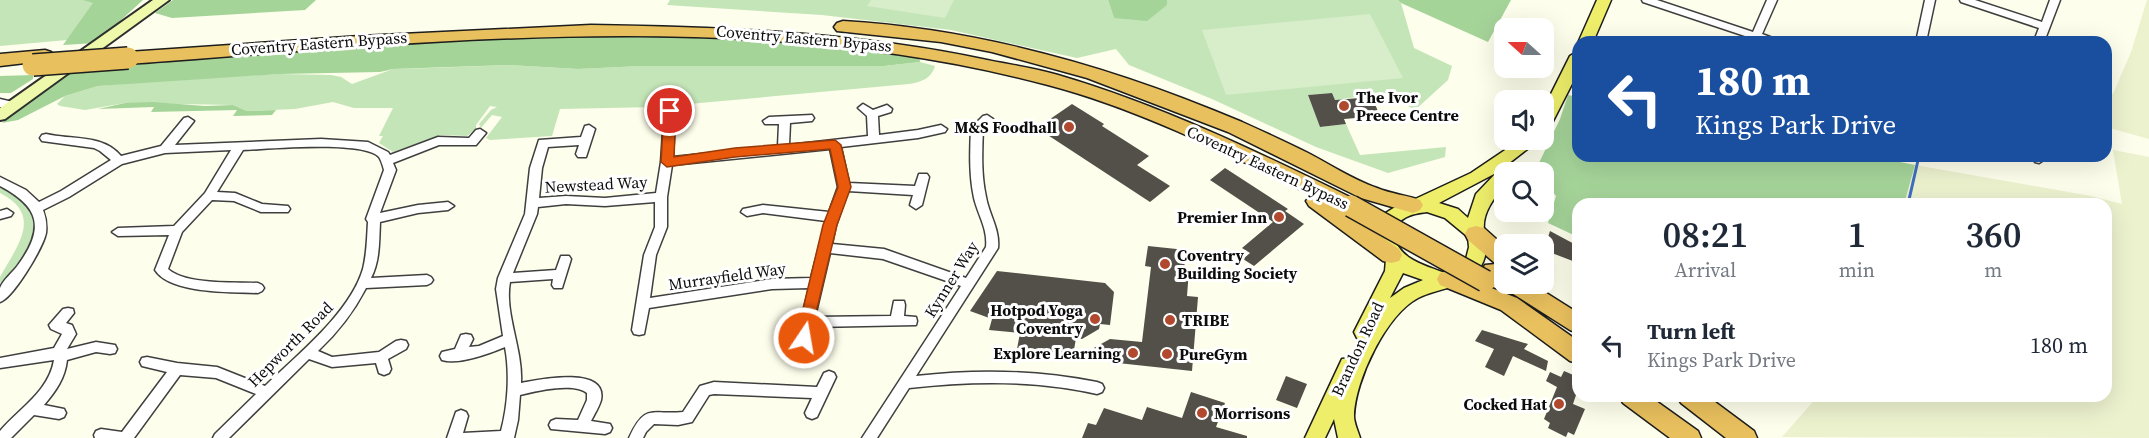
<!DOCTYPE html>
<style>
body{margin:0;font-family:"Source Serif 4",serif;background:#f2f2f3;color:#1f2937;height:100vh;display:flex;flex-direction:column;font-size:22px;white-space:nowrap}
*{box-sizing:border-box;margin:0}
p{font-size:20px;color:#747a83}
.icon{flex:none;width:33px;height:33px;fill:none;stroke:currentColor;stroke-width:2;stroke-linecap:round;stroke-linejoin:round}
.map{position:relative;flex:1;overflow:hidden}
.side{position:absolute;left:1572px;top:198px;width:540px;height:204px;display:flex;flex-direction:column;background:#fff;border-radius:18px;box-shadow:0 6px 24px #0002}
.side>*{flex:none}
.hud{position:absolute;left:1572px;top:36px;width:540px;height:126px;border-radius:18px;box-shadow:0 6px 24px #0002;background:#1a4fa0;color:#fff;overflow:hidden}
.needle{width:39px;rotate:291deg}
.fabs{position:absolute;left:1494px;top:18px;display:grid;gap:12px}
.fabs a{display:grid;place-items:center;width:60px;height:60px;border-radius:12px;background:#fff;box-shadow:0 6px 24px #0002;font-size:30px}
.pin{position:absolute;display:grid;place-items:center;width:51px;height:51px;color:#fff;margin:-26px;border:3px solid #fff;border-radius:50%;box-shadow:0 2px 6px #0007}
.me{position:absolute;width:66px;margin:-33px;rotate:12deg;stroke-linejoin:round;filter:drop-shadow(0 0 4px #0008)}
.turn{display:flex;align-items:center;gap:21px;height:126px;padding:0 24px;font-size:27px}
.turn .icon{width:78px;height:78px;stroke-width:2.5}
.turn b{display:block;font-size:42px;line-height:51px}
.eta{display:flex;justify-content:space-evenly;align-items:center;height:102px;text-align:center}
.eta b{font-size:36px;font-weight:600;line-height:42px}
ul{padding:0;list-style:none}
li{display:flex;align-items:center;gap:18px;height:90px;padding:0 24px}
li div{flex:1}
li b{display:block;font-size:22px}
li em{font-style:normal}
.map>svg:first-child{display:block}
.farmland{fill:#ecf1ce}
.green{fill:#c4e5b8}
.forest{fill:#a5d499}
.pitch{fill:#d8edc9}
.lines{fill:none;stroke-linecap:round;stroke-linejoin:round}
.stream{stroke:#406ec3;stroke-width:3}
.building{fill:#534f49}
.street-casing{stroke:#3f3f3f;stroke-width:3}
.secondary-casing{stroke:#2e2e2e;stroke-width:4}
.primary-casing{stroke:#1d1d1d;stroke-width:3}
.highway-casing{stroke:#1d1d1d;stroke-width:3}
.street{fill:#fff;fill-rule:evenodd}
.secondary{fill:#eef9ab;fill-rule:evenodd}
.primary{fill:#eeee6b;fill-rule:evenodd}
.highway{fill:#e9c05e;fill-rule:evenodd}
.highway-bridge-casing{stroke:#1d1d1d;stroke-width:24;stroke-linecap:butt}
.highway-bridge{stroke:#e9c05e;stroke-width:21}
.route{fill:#ea580c;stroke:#983908;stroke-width:1.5}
.poi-dot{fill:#b1492e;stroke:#fff;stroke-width:2}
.labels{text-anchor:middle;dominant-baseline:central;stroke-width:6;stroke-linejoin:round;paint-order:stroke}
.street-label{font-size:16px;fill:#0c0c0c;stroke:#fff}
.poi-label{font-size:16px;font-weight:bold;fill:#0c0c0c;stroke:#fff;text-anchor:start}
</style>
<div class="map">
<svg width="2149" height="438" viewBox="0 0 2149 438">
<rect width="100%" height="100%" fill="#fdfeeb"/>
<path class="farmland" d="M2147,0H2149V139L2106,127V92L2113,94L2131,52Z
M2113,150L2149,157V438L1782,437L1818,396H2106V204H1904L1915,165L2091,196L2122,204Z"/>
<path class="green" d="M0,0H139L89,38L0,46Z
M670,0H1108L1114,18L1167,5V0H1398L1401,3L1414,48L1452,66L1448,80L1415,110L1386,93L1335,100L1331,93L1308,95L1320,127L1346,124L1360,155L1446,147L1445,157L1388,173L1316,147L1212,99L1129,65L1116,49L1077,58L951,30L822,15L667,5Z
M920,62L935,66C931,79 921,82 909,84L655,107L560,109L552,136L490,140L486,138L502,117L492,115L481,128L479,124L491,110L497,107L490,106L476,125V129L467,136L441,135L393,152L379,143L383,136H379L393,108H354L333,102L295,109L247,111L233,105L125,103L85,110L60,106L57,104L65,96L98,86L177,79L280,74L331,75L341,77L352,84L393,69L432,68L509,65L578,69L642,66H884Z
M0,188C24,195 27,202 37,224L25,261L4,282L0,283V277C17,246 44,215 0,193Z"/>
<path class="forest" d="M83,0H143L96,43L63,45L93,3Z
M173,0H316L305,10L172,18L155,13Z
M1108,0H1167V5L1147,21L1114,18Z
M1398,0H1511L1488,42L1401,3Z
M594,35L758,37L919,56L920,62L884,66H642L578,69L509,65L393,69L380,72L280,74L98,86L65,96L18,120L2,123L75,67L445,41Z
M33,75V79L11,93H0V76Z
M1568,95L1578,97V156H1870L1915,165L1904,204H1578V237L1548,223L1556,196C1547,186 1548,174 1538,165L1560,119Z
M153,102L205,106L233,105L247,111L276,110L272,115L233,116L237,110L151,112L154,107L98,109L125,103Z"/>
<path class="pitch" d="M871,0H954L945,18L867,6Z
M1370,14L1403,78L1226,95L1202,30Z"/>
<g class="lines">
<path class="stream" d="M1908,204L1919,156"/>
</g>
<path class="building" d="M1332,93L1335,100L1372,97L1380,116L1344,119L1346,124L1320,127L1308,95Z
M1072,104L1104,124L1102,126L1149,156L1137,165L1170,186L1150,202L1037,128Z
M1225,168L1288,209L1285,211L1304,224L1254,266L1243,259L1250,253L1242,248L1273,222L1210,180Z
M1550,231L1578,246V263L1544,250Z
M1148,246L1186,250L1184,270H1189L1187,296L1198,297L1192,371L1090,360L1092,349L1110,339L1142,342L1151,267L1145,266Z
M997,271L1105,283L1114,292L1110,325L1100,324L1099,329L1082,339L1076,338L1073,356L1017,349L1020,333L989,330L992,319L970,311Z
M1482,330L1528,344L1524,349L1548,361L1546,371L1513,356L1504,376L1485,367L1494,349L1475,341Z
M1564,371L1578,377V389L1573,404L1585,409L1574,435L1568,432L1566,437L1548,428L1550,423L1544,419L1557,387L1546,381L1550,372L1561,377Z
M1286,376L1307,384L1297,408L1276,400Z
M1191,392L1225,403L1216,427L1247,436V438H1082L1088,423L1096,425L1104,408L1142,420L1147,407L1182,418Z"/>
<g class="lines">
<defs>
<path id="street" d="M1642,0H1657L1753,32L1767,0H1777L1762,34L1778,40L1779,42H1763L1643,2Z
M1925,0H1935L1926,42H1916Z
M1960,0H1975L2042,22L2050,0H2060L2044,42L2021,41L2026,38L2034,41L2039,28L1961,2Z
M0,99L17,103L18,106L13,110L0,107Z
M863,104L873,110L887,105L892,109L891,112L878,116L879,135L918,130L941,125L947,129L945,132L918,138L841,147L849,183L915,186L919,174H927L929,177L922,205L916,209L910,205L913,195L848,191L836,225L832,244L884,249L966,278L986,247C988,229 978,215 974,198C969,175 970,151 971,128L983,116L987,115L993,119L983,129C982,152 981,175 986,197C989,215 1000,229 998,248L916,376C978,369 1037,370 1097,382L1102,384L1104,388L1102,392L1097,394C1034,380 973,381 909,388L877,438H862L961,286L883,259L830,253L815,317L891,316L894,301H904L905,305L904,316L916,317L917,321L916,325L813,327L809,342L804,343L799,342L797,338L809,288L772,289L649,308L644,334L639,335L634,334L632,330L644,255L655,227V202L605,206L566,204L538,207L537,214L513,273L556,270L561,256H569L571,259L562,288H554L552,285L553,279L510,282C504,313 523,349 521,383C537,380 608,365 601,400C599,407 594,415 591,421L610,424L612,428L610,432L605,434L551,429L549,425L551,421L556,419L578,420L587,400V393C574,382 536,391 520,395L518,420L514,438H447L456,412L461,410L466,412L468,416L463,433L501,431C508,405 510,373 505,347C488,354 459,365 442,360L440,356L442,352L455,349L461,335L466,334L471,335L473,339L469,347L479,346L503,336L496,289L498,278L525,214L530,168L539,140L581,137L585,126L589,125L595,129L586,157H578L576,154L579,145L548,147L542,168L539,198L566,196L605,198L656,193L661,162L664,116H652L651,113L652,110L686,106L691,110L690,113L675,115L673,157L778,146L779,124H765L763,121L769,117L812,115L814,118L812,121L790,123L789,145L868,136L867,116L858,108ZM830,149L838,187L829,212L763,205L743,209L741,212L747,216L763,213L826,221L811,278L772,279L650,298L656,255L667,227V197L672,165Z
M188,117L194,121L175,145L321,139L368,142L388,152L390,155L438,137L469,138L476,130L480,129L486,133L476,145H439L393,163L396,170L380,213L418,205L448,202L454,206L448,210L418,213L380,222C379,241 380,261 371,278L427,275L431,277L433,280L431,283L427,285L366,288C353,313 338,332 318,351L332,357L379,352L396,341L401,340L406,341L408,345L406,349L388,359L391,369L389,373L384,375L379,373L376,363L332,367L309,359L229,438H213L215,434L256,394L216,378L180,375L134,438H95L94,435L96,431L101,429L122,432L167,372L142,366L140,362L142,358L147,357L177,363L217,367L265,386C297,355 350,313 363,269C367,253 367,237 368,222L366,219L384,170C383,166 381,160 379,157C363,140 268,149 243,150L217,192L235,193L262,204L288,206L290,209L288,212H261L234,201L212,200L182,232L168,269C186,285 235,282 258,283L262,285L264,288L262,291L258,293C232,292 170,294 155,270L169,235L118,236L112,232L118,228L174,226L205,193L231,150L165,153L122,164L69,197L43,210C46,218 47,224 46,233C43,248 13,298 0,302C0,298 0,291 0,288C3,280 13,272 18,265C45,228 40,207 0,186V177L26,190L39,202L61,191L111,160L100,151L94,148L42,141L40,138L42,135L46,134C71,140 103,134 121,156L161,146L184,118Z
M2032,156H2044L2045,159L2039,163L2035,162Z
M7,209L13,213L11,216L0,219V211Z
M68,308L73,309L74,313L66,323L72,325L76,334L67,349L96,342L115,345L117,349L115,353L110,354L96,352L67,360C65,378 56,391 44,405L64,409L66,413L64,417L59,419L34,415L11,438H0V431C20,408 49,391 54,360L0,368V358L54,348L62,334L51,329L49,325L63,309Z
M829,371L834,373L836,377L817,417L812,419L807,417L805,413L812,398L714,394L709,395L692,422L678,425L654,424L646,432L643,438H629C645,403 651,415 683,412L700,386L714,382L817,387L824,373Z"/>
<path id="secondary" d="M153,0H169L5,119L0,120V108Z"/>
<path id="primary" d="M1597,0H1611L1593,42L1578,43Z
M1578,51V72L1552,123L1550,127L1544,128V108L1570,56Z
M1520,140H1539L1499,171L1504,170L1511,172H1504V186C1494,198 1482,213 1484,230C1485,245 1489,255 1479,269C1466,288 1437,288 1418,298C1386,315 1355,380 1354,416C1354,423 1358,431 1360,438H1338L1334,419L1325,438H1305L1342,359L1352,358L1361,339L1357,338L1354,332L1385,271L1386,259L1378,250L1374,233L1384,214L1400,204L1411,201L1471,173ZM1496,173L1476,194L1468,218L1458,209L1439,203ZM1427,212L1445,218L1468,237L1469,247L1466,259L1445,273C1421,264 1400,260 1392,233C1400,217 1410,214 1427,212ZM1403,273L1423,280L1404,288L1390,298Z"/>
<path id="highway" d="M843,21C981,29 1115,68 1242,122C1264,132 1286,142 1308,153C1331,165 1352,179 1377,188C1391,194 1406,195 1420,200L1423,205L1420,210L1413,213L1361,198L1228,132L1087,78L992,52L941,42L837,31L834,27L837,23Z
M591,25C724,27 856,32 987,60C1011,65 1035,68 1058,75C1163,106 1260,153 1358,201L1361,206L1358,211L1346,212L1399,249L1402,255L1399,261L1391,263L1383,261L1309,206L1306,201L1311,195C1226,153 1139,109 1048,85C749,5 432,42 128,64L122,62L119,58L122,54L128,52L360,36Z
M45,50L51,52L54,56L51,60L0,66V54Z
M1476,226L1484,228L1504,246V266L1501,265L1504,267V284H1532L1578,313V333L1570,330L1507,290C1502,281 1488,282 1482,271L1485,265L1496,264L1468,240L1465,234L1468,228Z
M1448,271L1517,298L1578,341V363L1570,361L1501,310L1440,285L1437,279L1440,273Z
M1619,396H1649L1698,431L1701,438H1670L1623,403Z
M1677,396H1707L1754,431L1757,438H1726L1681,403Z"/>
</defs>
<use href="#street" class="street-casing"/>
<use href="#secondary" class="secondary-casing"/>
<use href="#primary" class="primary-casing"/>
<use href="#highway" class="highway-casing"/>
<use href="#street" class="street"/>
<use href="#secondary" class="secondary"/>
<use href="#primary" class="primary"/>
<use href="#highway" class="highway"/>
<defs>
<path id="highway-bridge" d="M33,65L128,58
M1351,206L1485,281"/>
</defs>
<use href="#highway-bridge" class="highway-bridge-casing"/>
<use href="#highway-bridge" class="highway-bridge"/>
</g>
<path class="route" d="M670,107L676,111L674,157L735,148L835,140L841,145L851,187L837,225L809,342H798L796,338L823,225L838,187L830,149L735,157L667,167L661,162L664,111Z"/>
<g class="poi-dot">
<circle cx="1344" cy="106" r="6"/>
<circle cx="1069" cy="127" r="6"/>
<circle cx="1279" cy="217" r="6"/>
<circle cx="1165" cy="264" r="6"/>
<circle cx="1095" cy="319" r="6"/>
<circle cx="1170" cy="320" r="6"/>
<circle cx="1133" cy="353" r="6"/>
<circle cx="1167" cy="354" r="6"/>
<circle cx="1559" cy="404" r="6"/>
<circle cx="1202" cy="413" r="6"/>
</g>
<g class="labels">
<g class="street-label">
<text transform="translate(804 38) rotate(5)">Coventry Eastern Bypass</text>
<text transform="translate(319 43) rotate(-4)">Coventry Eastern Bypass</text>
<text transform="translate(1268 167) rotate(25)">Coventry Eastern Bypass</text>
<text transform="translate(596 184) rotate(-3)">Newstead Way</text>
<text transform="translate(727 276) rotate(-8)">Murrayfield Way</text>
<text transform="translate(951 279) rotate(-58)">Kynner Way</text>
<text transform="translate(290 344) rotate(-45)">Hepworth Road</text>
<text transform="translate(1357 349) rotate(-65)">Brandon Road</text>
</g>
<g class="poi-label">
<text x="1356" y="97">The Ivor<tspan x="1356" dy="18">Preece Centre</tspan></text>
<text x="1057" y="127" text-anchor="end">M&amp;S Foodhall</text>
<text x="1267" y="217" text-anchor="end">Premier Inn</text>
<text x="1177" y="255">Coventry<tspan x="1177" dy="18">Building Society</tspan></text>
<text x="1083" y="310" text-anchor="end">Hotpod Yoga<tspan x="1083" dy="18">Coventry</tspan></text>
<text x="1182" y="320">TRIBE</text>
<text x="1121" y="353" text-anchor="end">Explore Learning</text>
<text x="1179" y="354">PureGym</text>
<text x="1547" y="404" text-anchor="end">Cocked Hat</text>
<text x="1214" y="413">Morrisons</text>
</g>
</g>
</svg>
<div class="fabs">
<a><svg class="needle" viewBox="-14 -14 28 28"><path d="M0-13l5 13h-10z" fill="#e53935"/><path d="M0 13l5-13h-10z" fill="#747a83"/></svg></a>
<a><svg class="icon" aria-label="sound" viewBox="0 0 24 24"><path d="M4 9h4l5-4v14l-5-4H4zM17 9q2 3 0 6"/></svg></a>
<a><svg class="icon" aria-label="search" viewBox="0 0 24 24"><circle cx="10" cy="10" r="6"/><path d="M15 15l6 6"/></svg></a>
<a><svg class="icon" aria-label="layers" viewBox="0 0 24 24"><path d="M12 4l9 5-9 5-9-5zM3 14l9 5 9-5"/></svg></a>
</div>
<div class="pin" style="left:670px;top:111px;background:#d93025"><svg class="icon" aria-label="arrive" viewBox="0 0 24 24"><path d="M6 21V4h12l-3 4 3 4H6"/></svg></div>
<svg class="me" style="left:804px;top:338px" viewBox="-20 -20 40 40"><circle r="17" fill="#ea580c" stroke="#fff" stroke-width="3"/><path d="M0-11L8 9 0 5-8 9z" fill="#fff"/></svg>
<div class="hud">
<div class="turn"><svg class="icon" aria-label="left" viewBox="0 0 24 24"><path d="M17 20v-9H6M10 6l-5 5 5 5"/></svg><div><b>180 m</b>Kings Park Drive</div></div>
</div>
<section class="side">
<div class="eta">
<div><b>08:21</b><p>Arrival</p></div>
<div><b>1</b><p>min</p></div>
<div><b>360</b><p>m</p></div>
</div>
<ul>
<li><svg class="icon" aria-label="left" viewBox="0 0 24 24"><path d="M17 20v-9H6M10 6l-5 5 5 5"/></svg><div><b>Turn left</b><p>Kings Park Drive</p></div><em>180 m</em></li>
</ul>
</section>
</div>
